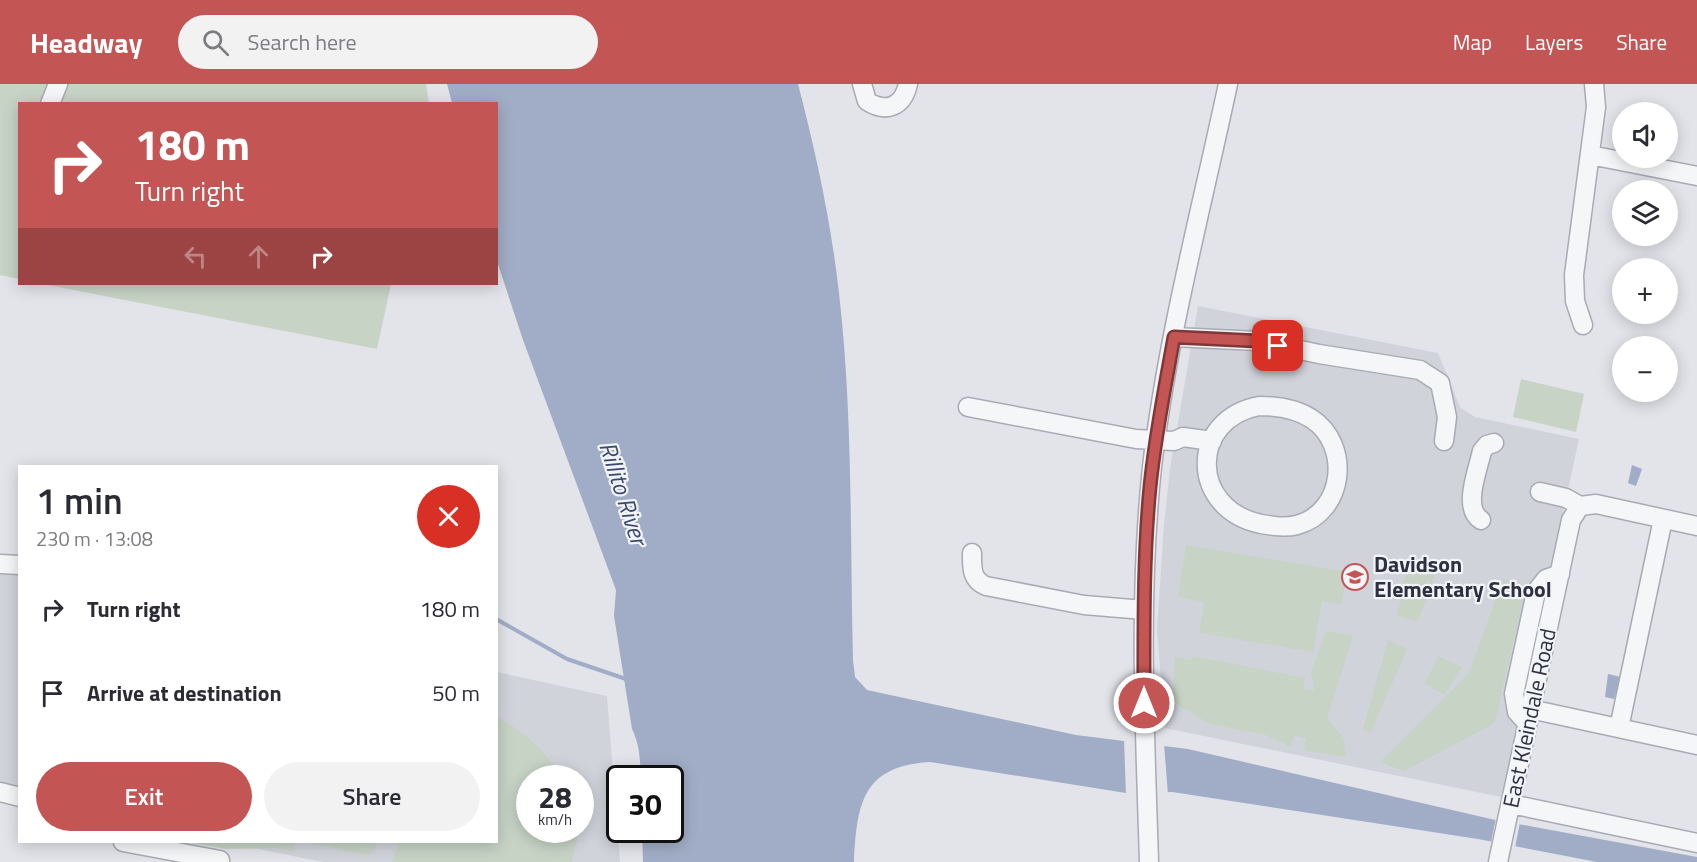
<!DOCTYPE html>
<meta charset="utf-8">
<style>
body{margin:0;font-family:"Titillium Web",sans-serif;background:#f2f2f3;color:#2b2b33;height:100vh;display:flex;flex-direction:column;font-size:22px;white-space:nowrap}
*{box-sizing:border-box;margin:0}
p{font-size:20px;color:#7c7c81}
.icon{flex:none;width:33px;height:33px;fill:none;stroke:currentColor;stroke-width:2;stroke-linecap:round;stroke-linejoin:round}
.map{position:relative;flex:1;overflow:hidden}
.drawer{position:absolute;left:18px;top:381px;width:480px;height:378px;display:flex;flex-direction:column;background:#fff;border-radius:0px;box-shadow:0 3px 15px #0003}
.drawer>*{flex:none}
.banner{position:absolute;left:18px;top:18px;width:480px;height:183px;border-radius:0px;box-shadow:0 3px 15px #0003;background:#c35554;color:#fff;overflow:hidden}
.tools{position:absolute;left:1612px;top:18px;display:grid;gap:12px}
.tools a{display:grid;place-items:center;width:66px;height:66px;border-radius:50%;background:#fff;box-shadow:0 3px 15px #0003;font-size:30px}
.speed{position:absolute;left:516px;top:681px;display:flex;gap:12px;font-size:30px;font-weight:700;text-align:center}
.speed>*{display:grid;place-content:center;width:78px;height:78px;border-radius:50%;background:#fff;box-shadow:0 3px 15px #0003;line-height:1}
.speed small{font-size:15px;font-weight:400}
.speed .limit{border:3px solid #111;border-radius:9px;background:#fff;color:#111}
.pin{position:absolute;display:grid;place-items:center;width:51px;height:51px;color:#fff;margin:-26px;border-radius:12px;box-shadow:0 3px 9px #0006}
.me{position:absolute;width:66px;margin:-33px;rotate:0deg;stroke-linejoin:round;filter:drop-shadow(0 0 4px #0008)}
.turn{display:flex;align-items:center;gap:21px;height:126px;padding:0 18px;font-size:27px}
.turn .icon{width:78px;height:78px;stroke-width:2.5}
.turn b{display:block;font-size:42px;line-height:51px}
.lanes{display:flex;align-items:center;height:57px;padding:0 18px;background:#0003;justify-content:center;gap:30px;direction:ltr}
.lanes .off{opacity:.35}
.round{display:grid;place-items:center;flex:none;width:63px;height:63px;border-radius:32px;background:#f2f2f3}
.headline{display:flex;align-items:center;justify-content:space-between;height:102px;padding:0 18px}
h1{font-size:36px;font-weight:600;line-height:45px}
.primary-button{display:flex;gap:12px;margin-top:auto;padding:12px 18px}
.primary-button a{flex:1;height:69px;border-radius:36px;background:#c35554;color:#fff;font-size:24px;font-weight:600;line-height:69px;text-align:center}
.primary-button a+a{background:#f2f2f3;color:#2b2b33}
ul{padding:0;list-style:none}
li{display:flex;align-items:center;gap:18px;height:84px;padding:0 18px}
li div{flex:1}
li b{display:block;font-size:22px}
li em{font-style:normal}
header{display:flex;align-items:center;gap:36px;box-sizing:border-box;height:84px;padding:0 30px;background:#c35554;color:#fff}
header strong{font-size:28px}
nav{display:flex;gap:33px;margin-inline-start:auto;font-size:21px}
.search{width:420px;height:54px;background:#f2f2f3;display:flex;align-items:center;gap:15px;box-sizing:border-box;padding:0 21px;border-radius:33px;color:#7c7c81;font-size:22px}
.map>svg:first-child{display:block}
.built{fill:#d1d3db;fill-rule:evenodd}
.green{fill:#c6d3c5}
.water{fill:#a1adc6}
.pier{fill:#e3e4ea}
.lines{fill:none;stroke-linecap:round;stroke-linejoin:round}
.stream{stroke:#a1adc6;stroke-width:4}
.minor-casing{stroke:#a8aab4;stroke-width:21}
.minor{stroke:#f5f6f8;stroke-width:18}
.route-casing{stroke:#7f3737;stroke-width:15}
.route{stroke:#c35554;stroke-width:10}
.labels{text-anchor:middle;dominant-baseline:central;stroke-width:4.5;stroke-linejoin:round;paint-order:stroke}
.poi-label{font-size:22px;font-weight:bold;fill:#2c3040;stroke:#f2f4f7;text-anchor:start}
.street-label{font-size:22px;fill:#2c3040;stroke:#f2f4f7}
.water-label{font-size:24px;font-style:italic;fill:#3a4a71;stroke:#f2f4f7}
</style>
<header>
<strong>Headway</strong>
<div class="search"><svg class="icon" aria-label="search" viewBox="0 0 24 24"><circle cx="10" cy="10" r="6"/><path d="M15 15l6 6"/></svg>Search here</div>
<nav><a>Map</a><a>Layers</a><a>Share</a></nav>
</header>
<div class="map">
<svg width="1697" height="778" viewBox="0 0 1697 778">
<rect width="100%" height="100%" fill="#e3e4ea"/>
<path class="built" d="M1198,222L1438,269L1460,323L1475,333L1579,355L1501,713L1165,644L1157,546L1164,440L1170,385Z
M0,475L19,479V716L0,712Z
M497,588L607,612L620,778H323L222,758H496ZM530,694H580V746H530Z"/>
<path class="green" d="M0,0H426L429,20H20L19,195L0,191Z
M43,200H391L377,265Z
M1521,295L1584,310L1576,348L1513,333Z
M1186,461L1347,488L1342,520L1322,517L1313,568L1199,549L1204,518L1178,513Z
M1408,477L1423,482H1438L1418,537L1397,532Z
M1503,495L1526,502L1495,639L1404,687L1380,678L1469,589Z
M1326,547L1353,552L1327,635L1343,653L1346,673L1304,666L1306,654L1294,651L1291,663L1266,651L1210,640L1170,616L1173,610L1175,573L1192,576L1193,572L1305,594L1303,605L1314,606L1311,588Z
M1388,556L1407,565L1370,650L1363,645Z
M1438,572L1462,583L1445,611L1425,600Z
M497,633C523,648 547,665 560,694H530V746H575L577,756L572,778H392L398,758H496Z
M186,758H295L294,767L275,764L226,765Z
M303,758H377L376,764L369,771Z"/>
<path class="water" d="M447,0H798C816,69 831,138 839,209C853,330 850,454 853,576L855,593L867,606L1076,651L1188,665L1491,735L1697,773V778H1597L1478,755L1172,708L1126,709L930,678C862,682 857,720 854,778H643L642,746H670V694H641C640,677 640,661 632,645L614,532L616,506L523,256L497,177L496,20L452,19Z
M1632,381L1642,385L1636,402L1628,399Z
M1608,590L1621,593L1614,615L1605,613Z"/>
<path class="pier" d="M1124,654L1164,659L1168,711L1126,712Z
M1496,734L1520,738L1515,764L1491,758Z"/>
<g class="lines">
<path class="stream" d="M496,535L567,575L626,595"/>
<defs>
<path id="minor" d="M862,0L867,17C887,30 903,22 908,0
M50,20L58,0
M1590,71L1697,92
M1583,241L1575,217L1574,191L1596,23L1594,0
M1174,253L1258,257L1319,270L1420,286L1440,299L1447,333L1444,357
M1259,322C1277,322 1297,325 1312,335C1351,361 1345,428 1297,441C1285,444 1273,442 1261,440C1189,425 1189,335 1259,322Z
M968,323L1136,355L1174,357L1183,353L1212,357
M1540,408L1566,414L1580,422
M1580,422L1596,420L1697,442
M1481,436C1462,424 1478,386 1482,367L1487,361L1494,359
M972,469C972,483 971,496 986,502L1084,521L1144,526
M0,480L20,481
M1530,625L1697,661
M1527,639L1517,628L1514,610L1536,508L1546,495L1560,490
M1619,644L1663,435
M0,708L20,713
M1511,720L1697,759
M123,758L220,776
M1149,778C1145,647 1138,514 1152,383C1167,254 1201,127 1228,0
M1498,778L1571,436L1580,422"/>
</defs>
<use href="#minor" class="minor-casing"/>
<use href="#minor" class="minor"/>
</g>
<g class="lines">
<defs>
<path id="route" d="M1144,619C1144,547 1143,475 1150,403C1155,352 1165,303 1174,253L1258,257L1278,262"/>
</defs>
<use href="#route" class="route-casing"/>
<use href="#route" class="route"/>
</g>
<defs>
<symbol id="school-ring" viewBox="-11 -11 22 22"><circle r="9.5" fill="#f2f4f7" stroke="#c35554" stroke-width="1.5"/><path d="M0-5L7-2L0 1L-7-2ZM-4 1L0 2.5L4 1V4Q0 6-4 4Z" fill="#c35554"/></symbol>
</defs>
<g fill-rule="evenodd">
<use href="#school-ring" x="1340" y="478" width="30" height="30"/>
</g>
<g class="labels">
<g class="poi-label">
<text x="1374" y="480">Davidson<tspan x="1374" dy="25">Elementary School</tspan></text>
</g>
<g class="street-label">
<text transform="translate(1529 634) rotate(-78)">East Kleindale Road</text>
</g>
<g class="water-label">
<text transform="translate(624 409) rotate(72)">Rillito River</text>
</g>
</g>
</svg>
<div class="tools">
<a><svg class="icon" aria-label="sound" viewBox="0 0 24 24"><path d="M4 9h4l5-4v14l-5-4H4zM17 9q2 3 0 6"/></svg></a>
<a><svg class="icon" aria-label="layers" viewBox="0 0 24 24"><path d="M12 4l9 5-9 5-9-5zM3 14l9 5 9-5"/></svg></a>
<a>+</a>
<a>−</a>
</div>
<div class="speed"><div>28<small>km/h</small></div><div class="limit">30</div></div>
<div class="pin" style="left:1278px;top:262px;background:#d93025"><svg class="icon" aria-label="arrive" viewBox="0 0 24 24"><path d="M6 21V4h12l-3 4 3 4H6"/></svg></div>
<svg class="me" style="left:1144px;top:619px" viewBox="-20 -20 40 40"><circle r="17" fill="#c35554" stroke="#fff" stroke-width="3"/><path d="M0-11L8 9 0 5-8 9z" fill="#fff"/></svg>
<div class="banner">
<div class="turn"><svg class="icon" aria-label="right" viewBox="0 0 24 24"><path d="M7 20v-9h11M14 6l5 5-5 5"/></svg><div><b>180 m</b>Turn right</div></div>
<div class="lanes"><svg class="icon off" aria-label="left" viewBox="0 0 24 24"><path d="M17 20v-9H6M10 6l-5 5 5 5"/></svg><svg class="icon off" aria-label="ahead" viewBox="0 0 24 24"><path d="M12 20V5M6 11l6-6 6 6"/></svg><svg class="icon" aria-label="right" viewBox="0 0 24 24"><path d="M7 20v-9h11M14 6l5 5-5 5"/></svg></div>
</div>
<section class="drawer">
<div class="headline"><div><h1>1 min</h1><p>230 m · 13:08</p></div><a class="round" style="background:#d93025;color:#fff"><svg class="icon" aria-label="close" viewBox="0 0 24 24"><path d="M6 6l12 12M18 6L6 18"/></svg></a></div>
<ul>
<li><svg class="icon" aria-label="right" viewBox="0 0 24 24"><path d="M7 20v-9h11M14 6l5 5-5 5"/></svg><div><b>Turn right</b></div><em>180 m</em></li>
<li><svg class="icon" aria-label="arrive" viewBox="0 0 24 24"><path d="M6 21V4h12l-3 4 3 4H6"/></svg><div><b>Arrive at destination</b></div><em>50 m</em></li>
</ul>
<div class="primary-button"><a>Exit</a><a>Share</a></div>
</section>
</div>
